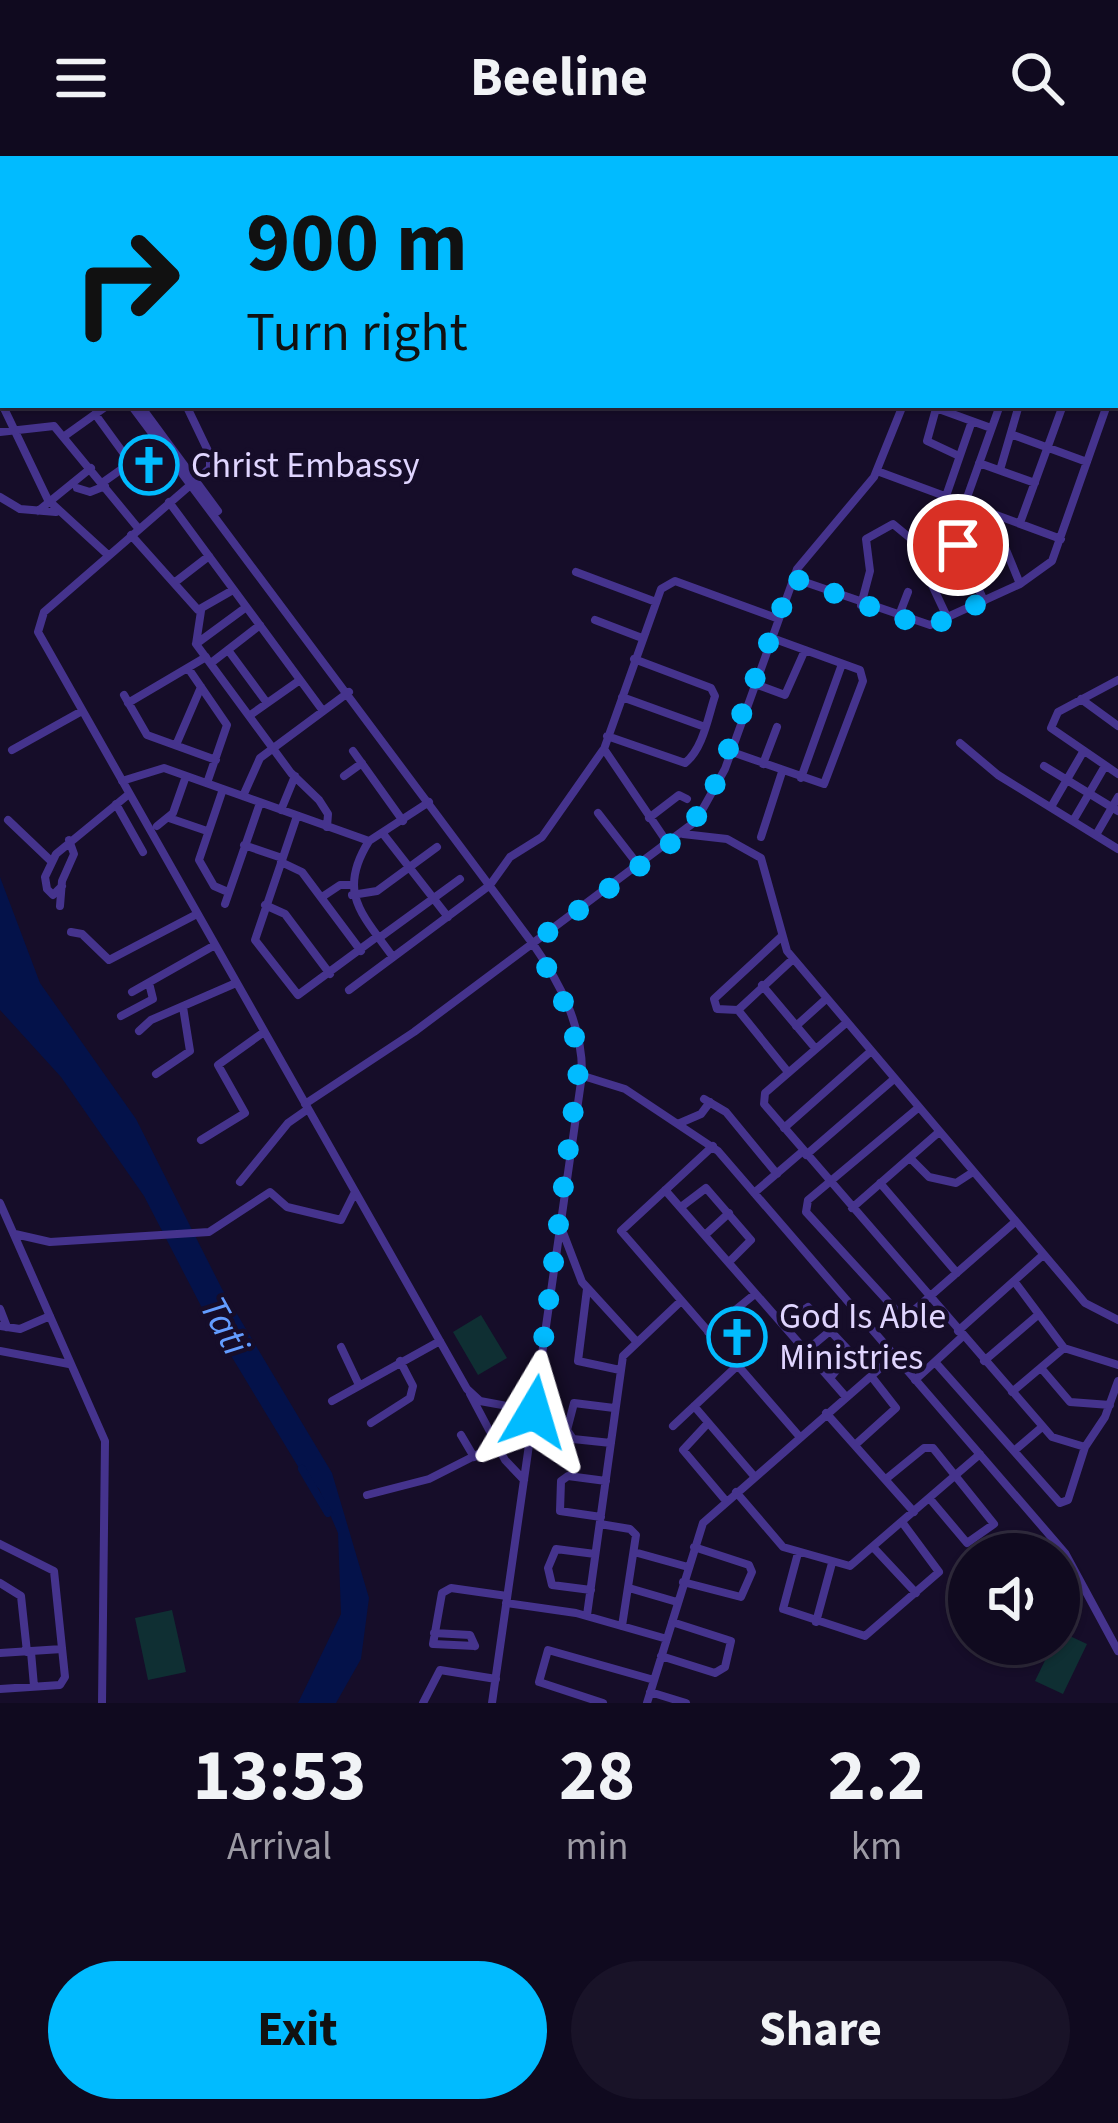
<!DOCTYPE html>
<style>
body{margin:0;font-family:"Source Sans 3",sans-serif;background:#191328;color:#f1f3f6;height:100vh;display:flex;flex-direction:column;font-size:45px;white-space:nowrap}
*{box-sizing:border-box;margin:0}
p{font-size:39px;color:#9c9aa4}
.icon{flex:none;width:66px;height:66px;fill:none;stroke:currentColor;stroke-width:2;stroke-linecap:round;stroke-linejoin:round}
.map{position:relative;height:1547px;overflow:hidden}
.sheet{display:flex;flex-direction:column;background:#100a1f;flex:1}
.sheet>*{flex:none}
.top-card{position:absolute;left:0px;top:0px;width:1119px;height:252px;box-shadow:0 3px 9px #0004,0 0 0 3px #302b3d;background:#01bbff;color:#111;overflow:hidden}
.fabs{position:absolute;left:948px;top:1377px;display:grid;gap:24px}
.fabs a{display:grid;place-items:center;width:132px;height:132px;border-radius:50%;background:#100a1f;box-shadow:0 3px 9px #0004,0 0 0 3px #302b3d;font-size:60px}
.pin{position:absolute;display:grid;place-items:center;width:102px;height:102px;color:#fff;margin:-51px;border:6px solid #fff;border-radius:50%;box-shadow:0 3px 12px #0007}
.me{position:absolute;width:132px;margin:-66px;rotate:7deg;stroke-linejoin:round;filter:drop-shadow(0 0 9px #0008)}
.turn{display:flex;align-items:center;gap:42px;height:252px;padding:0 48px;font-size:54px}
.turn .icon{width:156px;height:156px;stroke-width:2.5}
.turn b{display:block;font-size:84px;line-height:102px}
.eta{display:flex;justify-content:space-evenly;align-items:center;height:204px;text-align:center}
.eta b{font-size:72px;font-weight:700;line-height:84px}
.cta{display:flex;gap:24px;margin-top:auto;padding:24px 48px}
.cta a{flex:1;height:138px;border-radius:72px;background:#01bbff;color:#111;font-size:48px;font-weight:700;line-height:138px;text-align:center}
.cta a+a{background:#191328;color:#f1f3f6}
header{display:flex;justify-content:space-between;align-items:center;height:156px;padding:0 48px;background:#100a1f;font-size:54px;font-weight:700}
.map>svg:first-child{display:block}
.green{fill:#0f2f33}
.water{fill:#04124a}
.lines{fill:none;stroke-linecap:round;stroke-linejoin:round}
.river{stroke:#04124a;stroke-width:8}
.minor{stroke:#45338d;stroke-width:8}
.major{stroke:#dd5cff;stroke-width:12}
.route{stroke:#01bbff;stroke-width:21;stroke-dasharray:0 37.8}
.labels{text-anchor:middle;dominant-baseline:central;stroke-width:9;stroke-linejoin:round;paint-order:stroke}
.poi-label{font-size:36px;fill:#e0d5ff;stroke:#160d29;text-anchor:start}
.water-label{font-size:39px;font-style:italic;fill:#639dff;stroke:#160d29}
</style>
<header><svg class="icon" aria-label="menu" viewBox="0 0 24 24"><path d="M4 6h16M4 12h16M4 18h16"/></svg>Beeline<svg class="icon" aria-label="search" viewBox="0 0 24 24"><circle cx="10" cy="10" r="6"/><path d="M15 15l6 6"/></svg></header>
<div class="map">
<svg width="1118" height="1547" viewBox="0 0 1118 1547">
<rect width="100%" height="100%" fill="#160d29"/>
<path class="green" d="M481,1159L507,1202L478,1219L453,1176Z
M172,1454L186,1516L148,1524L135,1462Z
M1059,1475L1087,1488L1063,1538L1035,1525L1053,1488H1059Z"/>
<path class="water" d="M0,721L40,827L136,963L222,1133L332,1317L369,1442L361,1503L336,1547H298L341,1458L338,1377L319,1333L302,1317L201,1150L144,1040L61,921L0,854Z"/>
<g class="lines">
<path class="river" d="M302,1313L328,1357"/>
<path class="minor" d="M172,0L177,3
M253,0L257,3
M341,0L345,3
M400,0L403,3
M564,0L566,3
M814,0L823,3
M463,3L467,0
M536,3L540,0
M668,3L669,0
M709,3L710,0
M1116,27L1118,28
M1116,58L1118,55
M1116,67L1118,68
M0,92L3,95
M0,102L3,105
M1116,119L1118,120
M0,160L3,157
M0,194L3,195
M1116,222L1118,216
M0,244L48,344L108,399
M131,249L533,788C560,827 583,870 582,919L492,1547
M140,249L218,355
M186,249L210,299V312L44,456L38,476L467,1233L480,1245L534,1255
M937,249L927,285L959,300
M936,252L991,272
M95,258L127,302L126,310L102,327
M0,276L54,270L138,372
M66,279L108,249
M1013,279L1087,306
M979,307L1035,327
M1000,314L1019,249
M877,315L1061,383
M77,332L90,336L105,330
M946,340L972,265
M0,341L20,353L56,356
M169,346L323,555
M965,347L1000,249
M968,348L956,383L984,445
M38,355L91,312
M1020,367L1063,249
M131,379L198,454L233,434
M1004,389L1020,428
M576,416L656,446
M793,422L930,469L1020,428L1052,405L1107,249
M174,427L209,400
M861,449L870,415L866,383L893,368L910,382L948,463
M201,455L196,488L291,617L319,644L328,658L327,671
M898,462L908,436
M595,464L642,482
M196,488L245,452
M228,494L267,547
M211,507L260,469
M188,512L227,569L207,627
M1118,524L1058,556L1051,572L1118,618
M755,528L785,539L805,494
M124,539L147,579L216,604
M622,541L705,571
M1081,543L1118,570
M128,547L206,501
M249,560L300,524
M607,580L685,607C703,593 708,561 715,540L711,532L634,503
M960,587L998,619L1118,693
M176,589L201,531
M12,594L82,555
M353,595L403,665
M732,596L824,628L863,525L860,514L772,482
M763,608L777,571
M1044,610L1118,655
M344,620L362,607
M801,622L842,508
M122,625L164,612L369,685L429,646
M223,633L199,704L214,730L228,736
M243,640L260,602L349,536
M116,648L143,696
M1051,651L1083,596
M281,654L295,620
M598,657L639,710
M297,660L255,784L298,839L378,780
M169,662L207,675
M649,662L679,639L687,643
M8,664L51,705
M1073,665L1105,610
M157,670L173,657L186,620
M683,678L727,683L761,702L787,795L1085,1147L1118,1164
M384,679L448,761
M1096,679L1118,641
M761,681L782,616
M369,685C337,736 361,757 393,801
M244,689L282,702
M669,689L604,593L661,433L675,425L779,463
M281,706L302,716L361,795
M62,730L53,739L47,733L45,721L56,698L129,638
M352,739L377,735L437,691
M322,741L340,729H352
M225,748L260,647
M265,749L285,758L330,818
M60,750L62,725L74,698L69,684
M71,776L82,778L109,804L197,758
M379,782L460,723
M762,829L815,892
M349,834L490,729L510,701L542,681L603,594
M132,836L215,789
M738,854L717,853L714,843L782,780
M121,860L153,843L149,827
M846,867L765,937L764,948L1052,1281L1085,1291L1105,1261L1118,1225
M796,870L826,843
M139,875L151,864L236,827
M788,916L738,854L793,803
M156,918L190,895L183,851
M580,919L625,933L718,995L1065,1397L1118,1495
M704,943L726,956L777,1018
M305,948L414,876L696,665L725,613L797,413L874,321L903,249
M918,952L808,1044L806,1056L904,1163L1015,1066
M680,967L701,958L710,946
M784,972L870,896
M201,984L245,957L218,909L264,876
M713,990L621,1075L799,1280
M806,999L894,923
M910,1002L929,1021L956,1027L973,1016
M240,1026L288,967L308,953
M880,1027L957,1117
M665,1034L846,1241
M754,1037L803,995
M0,1047L105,1285L102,1547
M681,1051L706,1032L751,1084L729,1106
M852,1052L939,976
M559,1066L582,1126L635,1184
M15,1078L50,1086L209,1076L270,1036L287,1051L341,1064L355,1036
M705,1079L729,1057
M1014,1125L1064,1192L1118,1209
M587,1133L578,1205L620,1214
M0,1153L7,1171
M783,1169L808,1151L851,1197L830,1222
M0,1170L20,1173L50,1160
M958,1175L1043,1099
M708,1176L755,1138
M341,1191L359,1229
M0,1195L69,1208
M806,1195L830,1175
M984,1205L1039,1158
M935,1206L1060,1347L1068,1344L1085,1291
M1041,1212L1070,1246L1110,1249
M915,1224L963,1180
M1012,1236L1064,1192
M470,1238L505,1304L524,1324
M332,1245L440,1185
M694,1250L754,1320
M826,1257L914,1356
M371,1267L410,1242L413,1230L400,1205
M708,1267L683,1294L726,1345
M673,1270L737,1210
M461,1279L474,1301
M611,1287L573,1283L567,1274L574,1247L614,1252
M855,1289L896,1252L871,1220
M1014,1295L1042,1271
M886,1323L924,1292H933L994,1368L967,1387L930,1343
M736,1336L783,1391L850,1410L980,1298
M367,1339L429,1323L496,1289
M601,1361L560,1355L561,1325L568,1320L606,1325
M600,1368L630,1373L636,1379L622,1470
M0,1388L54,1415L65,1521L60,1529L0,1533
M873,1391L916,1437
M634,1396L688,1411
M798,1397L783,1453L865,1480L939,1416L902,1366
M683,1426L741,1441L752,1416L749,1409L694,1391
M0,1427L21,1440L27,1496
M629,1432L677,1446
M591,1434L552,1429L548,1412L556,1393L595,1398
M506,1447L576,1457L667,1483
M587,1459L623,1200L681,1145
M816,1466L832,1407
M434,1477L470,1479L475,1490
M475,1490L433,1488L442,1437L451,1432L507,1440
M31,1496L34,1530
M0,1497L62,1493
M661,1500L715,1517L725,1511L731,1485L672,1466
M650,1536L686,1547
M423,1547L440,1514L496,1523
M603,1547L539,1526L548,1494L654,1524
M647,1547L703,1367L894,1200"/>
<path class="major" d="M607,0L611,3
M29,3L33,0
M0,27L3,24
M1116,181L1118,182"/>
</g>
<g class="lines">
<path class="route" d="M534,1256L578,919L573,865L541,800L547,777L669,689L707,650L793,422L914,467L934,469L984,445L958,389"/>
</g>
<defs>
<symbol id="church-ring" viewBox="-11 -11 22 22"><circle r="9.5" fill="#160d29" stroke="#01bbff" stroke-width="1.5"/><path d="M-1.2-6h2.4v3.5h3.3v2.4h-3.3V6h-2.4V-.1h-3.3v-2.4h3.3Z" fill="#01bbff"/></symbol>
</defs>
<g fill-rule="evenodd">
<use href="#church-ring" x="116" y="276" width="66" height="66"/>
<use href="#church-ring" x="704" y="1148" width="66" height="66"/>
</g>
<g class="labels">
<g class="poi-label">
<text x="191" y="309">Christ Embassy</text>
<text x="779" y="1160">God Is Able<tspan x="779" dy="41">Ministries</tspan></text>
</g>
<g class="water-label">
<text transform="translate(224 1170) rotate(61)">Tati</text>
</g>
</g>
</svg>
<div class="fabs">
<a><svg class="icon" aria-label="sound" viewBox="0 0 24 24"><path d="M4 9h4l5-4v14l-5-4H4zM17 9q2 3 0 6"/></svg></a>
</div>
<div class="pin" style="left:958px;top:389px;background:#d93025"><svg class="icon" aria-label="arrive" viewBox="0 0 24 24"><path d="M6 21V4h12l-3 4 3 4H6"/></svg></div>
<svg class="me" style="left:534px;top:1256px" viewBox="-20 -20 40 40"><path d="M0-17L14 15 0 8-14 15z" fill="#01bbff" stroke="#fff" stroke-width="4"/></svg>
<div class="top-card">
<div class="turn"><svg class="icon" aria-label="right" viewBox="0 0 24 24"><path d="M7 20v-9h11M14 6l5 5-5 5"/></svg><div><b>900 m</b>Turn right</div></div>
</div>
</div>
<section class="sheet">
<div class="eta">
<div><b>13:53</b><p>Arrival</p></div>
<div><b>28</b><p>min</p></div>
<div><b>2.2</b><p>km</p></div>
</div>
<div class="cta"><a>Exit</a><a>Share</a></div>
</section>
